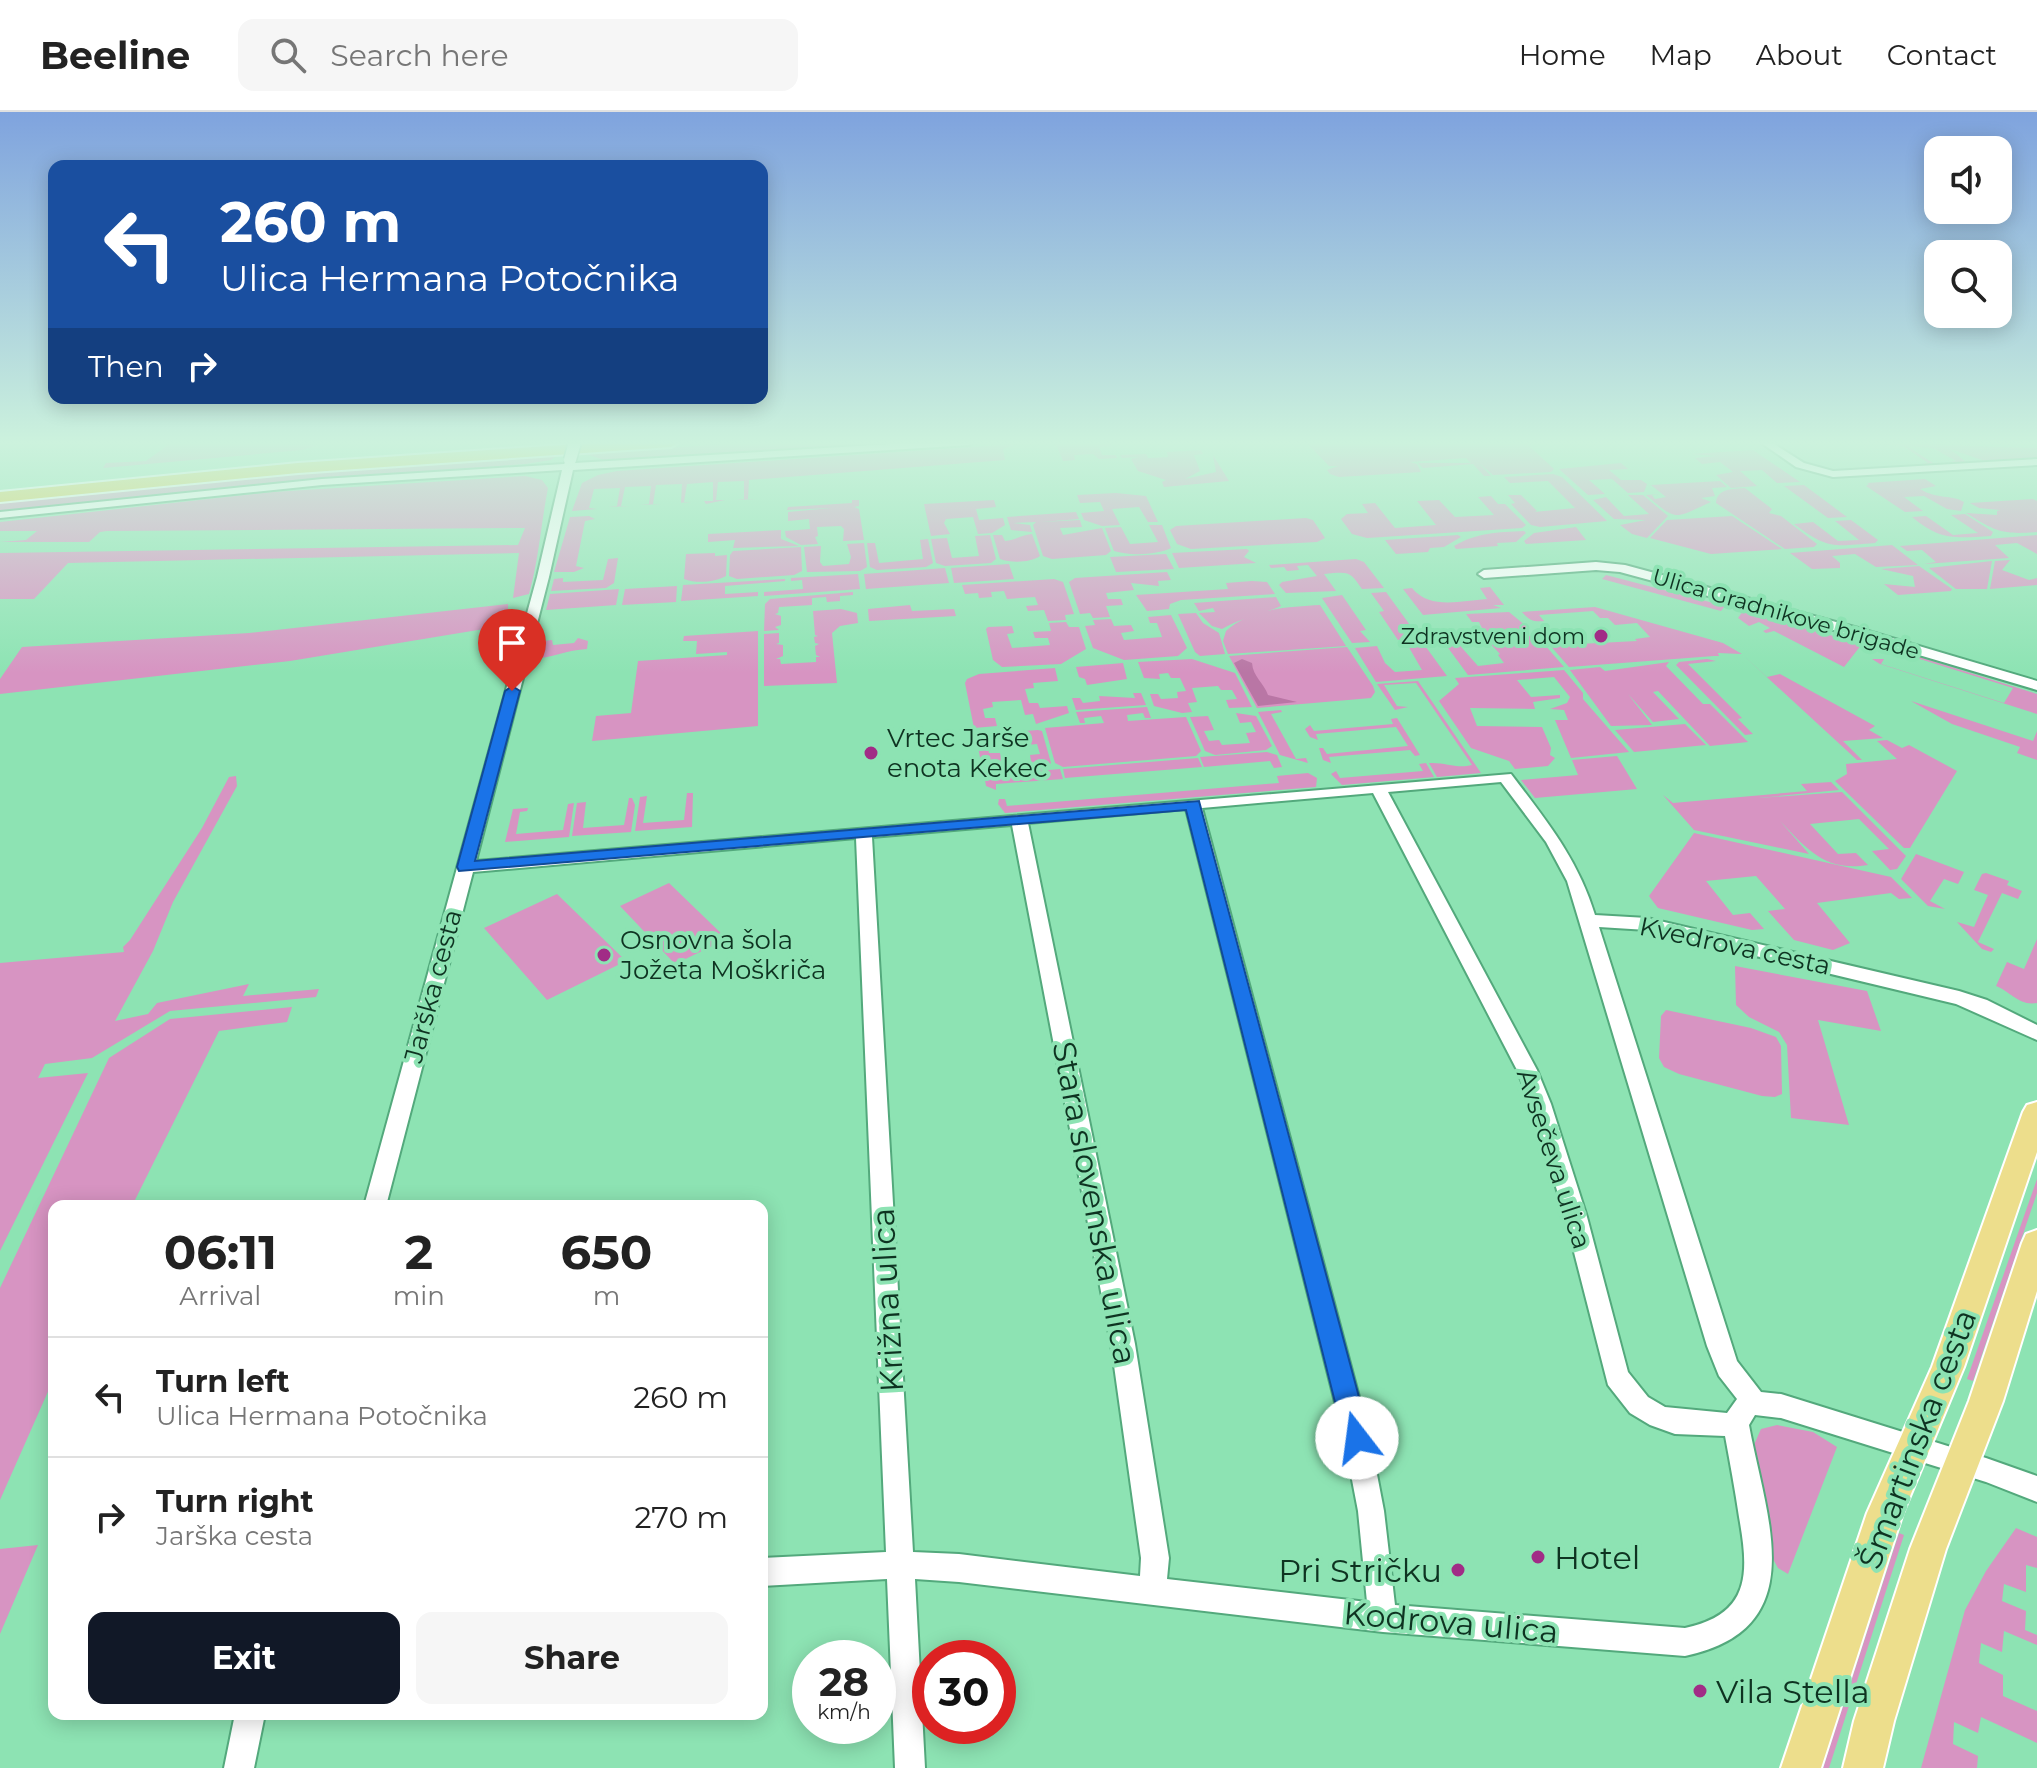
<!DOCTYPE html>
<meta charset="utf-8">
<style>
body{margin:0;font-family:Montserrat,sans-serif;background:#f6f6f6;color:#222;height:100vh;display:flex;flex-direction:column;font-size:30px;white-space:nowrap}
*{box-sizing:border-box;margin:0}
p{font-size:26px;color:#767676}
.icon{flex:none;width:44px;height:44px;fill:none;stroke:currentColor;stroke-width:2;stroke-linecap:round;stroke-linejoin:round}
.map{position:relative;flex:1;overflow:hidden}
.details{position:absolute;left:48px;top:1088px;width:720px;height:520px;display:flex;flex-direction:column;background:#fff;border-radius:16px;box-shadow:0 4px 20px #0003}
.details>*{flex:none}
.hud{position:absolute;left:48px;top:48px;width:720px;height:244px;border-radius:16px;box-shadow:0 4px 20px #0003;background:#1a4fa0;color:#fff;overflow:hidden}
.fabs{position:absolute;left:1924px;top:24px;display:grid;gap:16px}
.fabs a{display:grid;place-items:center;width:88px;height:88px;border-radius:16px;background:#fff;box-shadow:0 4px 20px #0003;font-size:40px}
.speed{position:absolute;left:792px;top:1528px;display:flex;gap:16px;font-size:40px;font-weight:700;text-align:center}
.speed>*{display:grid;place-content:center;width:104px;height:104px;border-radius:50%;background:#fff;box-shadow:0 4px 20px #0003;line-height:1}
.speed small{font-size:20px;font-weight:400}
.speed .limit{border:12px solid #d22;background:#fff;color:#111}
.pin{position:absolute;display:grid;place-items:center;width:68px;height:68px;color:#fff;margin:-82px -34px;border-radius:50% 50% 50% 0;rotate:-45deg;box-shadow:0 0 8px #0007}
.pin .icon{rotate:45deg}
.me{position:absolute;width:88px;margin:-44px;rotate:345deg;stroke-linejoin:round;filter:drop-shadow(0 0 6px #0008)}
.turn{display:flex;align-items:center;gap:28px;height:168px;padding:0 40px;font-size:36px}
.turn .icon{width:104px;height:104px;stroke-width:2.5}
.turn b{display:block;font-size:56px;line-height:68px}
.then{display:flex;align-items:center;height:76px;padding:0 40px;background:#0003;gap:16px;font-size:30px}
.eta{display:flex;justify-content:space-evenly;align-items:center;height:136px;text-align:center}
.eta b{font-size:48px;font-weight:700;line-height:56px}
.cta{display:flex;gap:16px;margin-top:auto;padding:16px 40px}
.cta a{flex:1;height:92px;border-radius:16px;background:#111827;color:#fff;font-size:32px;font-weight:700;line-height:92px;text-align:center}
.cta a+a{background:#f6f6f6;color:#222}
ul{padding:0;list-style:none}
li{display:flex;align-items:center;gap:24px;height:120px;padding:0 40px;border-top:2px solid #e0e0e0}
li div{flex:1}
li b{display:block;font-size:30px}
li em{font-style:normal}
header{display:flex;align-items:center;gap:48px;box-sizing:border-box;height:112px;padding:0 40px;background:#fff;border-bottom:2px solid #e0e0e0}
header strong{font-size:38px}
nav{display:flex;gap:44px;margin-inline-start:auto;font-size:28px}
.search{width:560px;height:72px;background:#f6f6f6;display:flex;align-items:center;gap:20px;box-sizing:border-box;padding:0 28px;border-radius:16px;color:#767676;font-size:30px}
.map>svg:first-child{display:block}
.green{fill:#d794c2}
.forest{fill:#b976a5}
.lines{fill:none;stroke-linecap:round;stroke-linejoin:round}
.minor-casing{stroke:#53a97c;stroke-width:4}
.major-casing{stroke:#fff;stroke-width:4}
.highway-casing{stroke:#fff;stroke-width:4}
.minor{fill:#fff;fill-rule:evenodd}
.major{fill:#edde8c;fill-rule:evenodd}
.highway{fill:#e1c83f;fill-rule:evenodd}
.minor-bridge-casing{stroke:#53a97c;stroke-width:15;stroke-linecap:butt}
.minor-bridge{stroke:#fff;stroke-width:12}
.route{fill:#1a73e8;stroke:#114b97;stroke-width:2}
.poi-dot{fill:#a12c86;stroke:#8de3b3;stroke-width:3}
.labels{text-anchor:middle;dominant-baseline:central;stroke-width:8;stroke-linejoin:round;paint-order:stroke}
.far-street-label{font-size:22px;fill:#0e3321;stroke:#8de3b3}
.far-poi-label{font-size:22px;fill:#0e3321;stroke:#8de3b3;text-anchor:end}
.poi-label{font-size:26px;fill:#0e3321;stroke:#8de3b3;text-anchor:start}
.street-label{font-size:26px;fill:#0e3321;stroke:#8de3b3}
.near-street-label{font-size:32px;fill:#0e3321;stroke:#8de3b3}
.near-poi-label{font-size:32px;fill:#0e3321;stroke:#8de3b3;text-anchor:start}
</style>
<header>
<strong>Beeline</strong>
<div class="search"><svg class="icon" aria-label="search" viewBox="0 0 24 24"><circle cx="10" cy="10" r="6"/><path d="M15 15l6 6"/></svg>Search here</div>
<nav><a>Home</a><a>Map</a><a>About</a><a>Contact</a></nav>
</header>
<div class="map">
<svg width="2037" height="1656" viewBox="0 0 2037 1656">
<rect width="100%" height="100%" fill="#8de3b3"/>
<path class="green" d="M172,330L318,333L302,338L103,356L106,351L146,349Z
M751,330H937L604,348L586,342Z
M1108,330L1111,334L1099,335L1102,343H1116L1117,346L1099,347L1093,342L1074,343L1075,348L1063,349L1056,332Z
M1306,330H1525L1554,357L1551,360L1493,363L1479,351L1491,364H1484L1473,352L1423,356L1418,351H1471L1466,346L1410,350L1417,352L1421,360L1339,365L1330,362L1327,358L1338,354H1329Z
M1862,330L2037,336V347L1988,350L1950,337L1966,350H1950L1956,349L1933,336L1907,334L1933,351L1941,352H1923L1928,351L1903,334Z
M1016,332L1003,337L1005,348L749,368L748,387H756L736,388L744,387V369L718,370L716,388H725L706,392L704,389H713V370L687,372L684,390H692L672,391H681L682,372L656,373L653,392H661L640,393L649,392L651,374L625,375L621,394H629L608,395L617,394L620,376L594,377L589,396L597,397L572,399L582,371L598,363L617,359Z
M1750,336L1800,370L1777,371L1762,358L1740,359L1757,374L1731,376L1716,363L1733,360L1720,350L1702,352L1695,346L1716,344L1691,342L1753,338Z
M1201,338L1203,342L1194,343L1200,359L1185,367L1216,360L1213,343L1229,369L1164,375L1162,370L1166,368L1138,359L1131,347L1138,345L1122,346L1120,343L1146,342L1148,346L1168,345L1167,340Z
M559,342L551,348L525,352L228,375L0,400V390C186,370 373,355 559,342Z
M1621,351L1628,357L1609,358L1621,368H1641L1647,372L1644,380L1628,381L1612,367L1589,368L1605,382L1588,383L1559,357Z
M1553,362L1562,365L1607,409L1540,415L1531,413L1511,392L1515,391L1508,383H1521L1537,399L1534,400L1575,396L1548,369L1510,371L1504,365Z
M525,364L542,368L548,376C541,411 539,447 529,482L513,486L519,441L68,451L34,487H0V441L518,433L525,416L107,419L100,420L89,430H0L26,428L37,419H0V410L273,380Z
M1925,367L1936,374L1920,377C1938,388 1951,382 1964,390L1961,399L1947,397L1924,384L1904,385L1923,399L1905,400L1866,374L1869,372L1867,371Z
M1720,369L1727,375L1712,376L1715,384L1701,386L1711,390C1673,407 1678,410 1646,383L1660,382L1652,383L1655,387L1666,385L1651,373Z
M1804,373L1847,405L1828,406L1784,374Z
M1745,376L1772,397L1769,401L1781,404L1817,432L1814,435L1785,437L1716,391C1717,376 1733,377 1745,376Z
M1116,381L1146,384L1158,410H1148L1139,395L1112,397L1120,413L1102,414L1084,408L1081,401L1104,399L1100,390L1080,391L1077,383Z
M1628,383H1643L1668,404L1647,426L1632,422L1620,413L1646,408L1614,407L1593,388L1606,385L1624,404L1649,402Z
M1491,384L1498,392H1505L1526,413L1522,416L1367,426L1352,422L1341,407L1347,402L1368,401L1362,392L1375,391L1395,416L1436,413L1417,389L1439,388L1455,405L1494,403L1478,385Z
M2033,387L2037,389V420C2002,423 1995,419 1966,401L1997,403V399L2000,398L1979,396L1970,391Z
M852,388H859V394L854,395L859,397L864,428L843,429L844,417L841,414L817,415L818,424L815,425L818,432L801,433L786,425L785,419L810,417L809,407L788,409V400L831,396L787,398L788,395L852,391Z
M994,388L996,395L976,397L979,408L1003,406L1005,413L992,421L978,422L973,405L946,407L944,411L950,422L931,424L924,392Z
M1076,400L1079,407L1041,410L1080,408L1082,415L1060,416L1063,423L1102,416L1111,439L1106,443L1052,447L1043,444L1033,413L1036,410L1013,411L1030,413L1032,420L1011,418L1007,405Z
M1965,402L1993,420L1991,424C1955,426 1941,429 1912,405L1926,404L1953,423L1978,421L1951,403Z
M589,404L595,407L585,409L576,454L584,456L574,460H554L570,405Z
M1732,404L1782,437L1711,442L1650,426L1667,408Z
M1306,406L1313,408L1325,426L1317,430L1191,437L1177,432L1170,418L1176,414Z
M1851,408L1878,428L1875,431C1833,434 1829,438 1794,412L1813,410L1838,429L1859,428L1835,409Z
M1149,413H1162L1171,436C1157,443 1129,444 1114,439L1105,416L1121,415L1130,432L1158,430Z
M1576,415L1586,428L1526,432L1524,429L1534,421Z
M781,418V427L799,434L733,436L735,428L708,430V422Z
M1524,419L1526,421L1516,430L1497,431L1498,434L1456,437L1454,434C1476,421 1498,420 1524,419Z
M1032,422L1040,444C1030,451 1011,451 1000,447L993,423H1002L1005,429C1016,428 1021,423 1032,422Z
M990,423L996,447L991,451L945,454L936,451L931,427L947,426L952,446L979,444L975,424Z
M1458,423L1461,425L1444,435L1430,436L1428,440L1396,442L1385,428Z
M2037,423V442L2017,431L1995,433L2009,446L1924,452L1936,450L1922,438L1907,439L1900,434Z
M928,427L933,451L926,455L877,458L870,455L867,431H875L879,451L923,447L920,428Z
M864,431L867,455L860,459L807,460L804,435L821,434L820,450L823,454L849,452L851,445L847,432Z
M1892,433L1918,453L1876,455L1855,442L1832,444L1840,451V456L1812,457L1790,441Z
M801,435L802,459L794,463L737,467L729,464L730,443L733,439Z
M1247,437L1249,439L1244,445L1256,451L1179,456L1172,441Z
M715,441V444L727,443L726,464C715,470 697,472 684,467L686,442Z
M1166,442L1174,457L1116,460L1110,445Z
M618,446L614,471L606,476L551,479L554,467L563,466V470L603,468L608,447Z
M1356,447L1364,450L1384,476L1362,477C1350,460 1351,459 1324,462L1336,479L1286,481L1279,473L1282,470L1317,464L1308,453L1297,454L1299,458L1287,459L1284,455L1271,456L1269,453Z
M2010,448L2002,458L2029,468L2037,466V473L1990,477L1995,449Z
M1992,449L1987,477H1956L1929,456Z
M1009,452L1014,467L954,471L951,456Z
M1919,454L1952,477L1951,479L1898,483L1884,472L1915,475L1913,464L1881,457Z
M945,456L949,471L866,477L864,462Z
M1167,460L1171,468L1158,469L1159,474L1131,471L1134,478L1106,481L1108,487H1121L1123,493L1106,494L1110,505L1093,506L1090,501L1080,502L1069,470L1075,466Z
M858,462L860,477L764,484V480L803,477L802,468L791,469V466Z
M1606,463L1725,494L1721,499L1602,467Z
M785,467V469L725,474V482L758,480V484L681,489L683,473Z
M1054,467L1063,470L1074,502L1065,503L1066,508L1048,509L1044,498L1028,499L1026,494L1038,493L1035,485L1007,487L1004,479L991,480L992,485L979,486L978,481L965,482L962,473Z
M1252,469L1267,470L1275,482L1181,488L1170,492L1169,497L1147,499L1136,483L1228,477L1226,471Z
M677,474L676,490L622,493L625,477Z
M1490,475L1504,493H1493L1501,496L1423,503L1403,477L1412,476C1430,498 1460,489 1487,487L1480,476Z
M619,477L616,493L546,498L550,482Z
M853,480V483L840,484V489L827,490L826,485L812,486V493L779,495L778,501L775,502L781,504V513L775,515L779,518L764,519L765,492L770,487Z
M1386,480L1420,527L1398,528L1379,500L1384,499L1371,481Z
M1342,483L1366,518L1360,519L1370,530L1352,531L1322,486Z
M1276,485L1281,494C1265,501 1241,506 1222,517L1212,514L1199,501L1215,500L1213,496L1199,499L1194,491Z
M508,492V507L490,516L290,549L0,582V567L22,535L249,521Z
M910,493L912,499L954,497L956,504L869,509L868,497Z
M1320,493L1346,534L1228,542L1223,529L1226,519C1250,496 1290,495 1320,493Z
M1595,495L1723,531L1742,542L1718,541L1719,544H1714L1569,555L1541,523L1551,522L1560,533L1637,529L1635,527L1650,525L1637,511L1615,513L1608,506H1600L1593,499L1539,503L1544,509C1533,510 1529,508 1522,500Z
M841,497L857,501L858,511L840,514L832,521L837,571L764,574V522L779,521V531L776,532L783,533V544L776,547H780L781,552L816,550V545H820L816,543L815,534L819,532L815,531L814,525L818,524L815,523L813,499Z
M1743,499L1862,532L1844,555L1774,519L1766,521L1763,519L1770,516L1759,510L1749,514L1738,506Z
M1509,500L1526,514L1525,517L1485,522L1479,510H1472L1466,502Z
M1196,501L1203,511L1219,521L1225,542L1200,544L1195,540L1178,502Z
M1171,503L1187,536L1178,544L1124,548L1093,536L1085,514L1095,513L1093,508L1111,507L1114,514L1131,513L1134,519L1121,521L1124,528L1162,525L1157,511H1150L1148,505Z
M1066,510L1069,515H1079L1086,537L1061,552L1002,555L993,548L986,517L988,515L1012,514L1014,521L1007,522L1012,536L1050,533L1048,526H1035L1033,520L1051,519L1049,511Z
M758,519V614L592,629L596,604L631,601L638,549L727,543V540L696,542L697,529H683L684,524Z
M1533,524L1539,526L1564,555L1468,563L1443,529L1455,528L1478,554L1504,551L1498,543L1500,542L1485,526Z
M578,526L588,529L587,537C567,538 552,546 531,547L535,530L552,528L553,533L574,531Z
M1423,531L1447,564L1376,570L1355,536L1377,534L1385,551L1395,560L1422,558L1407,532Z
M1347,535L1373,574L1375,580L1371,586L1257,596L1229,544Z
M1877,536L1894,537L2037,582V602L1880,552L1872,547H1884L1881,552L2004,591L2013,576L1891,538L1888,542Z
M1744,544L1767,565L1780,562L1875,614L1869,618L1883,626L1843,629L1862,648H1857Z
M1192,547L1235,561L1252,595L1229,596L1226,588L1237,587L1232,578H1221L1218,574L1192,576L1197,590L1188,591L1192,600L1182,601L1154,594L1150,582H1158L1161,587L1178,586L1177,580L1186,579L1180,566H1171L1168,561L1159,562L1160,567L1144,566L1138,550Z
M1707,547L1716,549L1688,552L1742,606L1738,607L1753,622L1745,623L1676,553L1679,550Z
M1669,550L1666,554L1703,592H1710L1748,630L1710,634L1658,579L1653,580L1679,607L1653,610L1628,582L1652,613L1611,614L1570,558L1600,555L1605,559Z
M1123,551L1127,567L1087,573L1085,567L1079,565L1076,555Z
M1055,556L1058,569L1033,571L1034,576L1025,577L1029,591H1038L1040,596L1067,594L1069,601L1036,612L1033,602L1025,603L1021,588L992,590L993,595L983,597L985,606H995L997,614L974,616L965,571L967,567L979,562Z
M1564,558L1583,581V587L1629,640L1571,646L1555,608H1568L1564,598L1550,597L1567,591L1570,585L1554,565L1517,568L1531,585L1560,583V586L1533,590L1535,597L1470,596L1477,614L1542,615L1551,636L1550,643L1555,646L1548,654L1515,657L1509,649L1471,636L1439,589L1459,572L1455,566Z
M1418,569L1481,661L1437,665L1429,651C1446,650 1456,657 1472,653L1416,571L1384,573L1397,594L1408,595L1395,598L1377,572Z
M1133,581H1141L1146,593L1076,598L1072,586H1080L1083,591L1100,589L1099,584L1135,586Z
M1911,589L2033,629L2037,619V648L2017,641L2020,635L1952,612Z
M1147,595L1151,606H1145L1143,601L1127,603L1128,609L1186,605L1201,639L1196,644L1063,655L1055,651L1045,616L1104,611L1101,604L1084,606L1085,611H1080L1076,600Z
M1281,598L1282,600L1271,602L1296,647L1306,646L1308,651L1280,643L1258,600Z
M1236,601L1256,604L1272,634L1266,638L1215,643L1205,639L1190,605L1208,604L1214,618L1204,619L1209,629L1219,628L1222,633L1250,631L1246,621L1256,620L1251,610L1240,611Z
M1397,606L1420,643L1415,644L1410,638L1329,645L1331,651L1323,648L1319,636H1323L1327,642L1408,634L1396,615L1316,622L1318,628L1310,625L1305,617L1310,613L1314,619L1393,612L1391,607Z
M1685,612L1706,633L1634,640L1615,618Z
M1038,618L1042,619L1051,651L1044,657L990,660L982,657L977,628L995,624L996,630L987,631L989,641H1000L1002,651L1031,649L1030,643L1040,642L1037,632L1028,633L1025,619Z
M1887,628L1902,636L1909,633L1957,659L1910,736H1904L1835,669L1847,662L1846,652L1897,647L1877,629Z
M1267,640L1277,643L1282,655L1274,656L1270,649L1204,655L1200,645Z
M1617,644L1637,677L1535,686L1521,668L1578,663L1572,648Z
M1198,646L1202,655L1065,666L1063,657Z
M1426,651L1434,665L1342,673L1331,662L1336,659L1340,666L1423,659L1419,652Z
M1060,657L1063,667L996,672V678L986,674L985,668L992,663Z
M1308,661L1317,666L1316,675L1005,701L998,692L999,687H1005L1007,694L1279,671L1277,664Z
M236,664L237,674L173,790L153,839L115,909L148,902L157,891L249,872L243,884L319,877L316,885L170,899L92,946L45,952L38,966L88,961L0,1139V851L124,840L123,835L130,828L202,716L229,665Z
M1831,670L1839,678L1759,686L1842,680L1906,744L1897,757L1890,758L1872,739L1889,737L1859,707L1810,712L1838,742L1856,741L1868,753C1825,760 1807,737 1780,709L1809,742L1694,718L1663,683L1673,691L1807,679L1801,672Z
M687,681H693L692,715L635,719L640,685L647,684L643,711L684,708Z
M629,686H632L635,693L631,720L572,724L577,691L586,690L583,716L624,713Z
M574,691L569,725L505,730L513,697L528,696L527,699L520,700L516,722L563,718L568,692Z
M1694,721L1891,765L1912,786L1899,787L1891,781L1817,791L1850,831L1833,838L1794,828L1768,799L1785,797L1756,764L1706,769L1733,803L1750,801L1764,817L1752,818L1658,796L1649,784Z
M1916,742L1964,760L1958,772L1944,767L1930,789L1945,797L1928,794L1901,767Z
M1986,761L2009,769L2007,773L2022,779L2018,787L2002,781L1978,830L1994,837L1991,840L1982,837L1957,810L1974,815L1988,783L1974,778L1982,762Z
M669,771L727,827L675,852L620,794Z
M557,782L626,849L547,888L484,816Z
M2037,827V891C2019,894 2011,880 1996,874L2007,850L2024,857Z
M1735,854L1867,879L1881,919L1818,908L1849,1013L1791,1006L1787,933L1779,920L1749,905L1736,893Z
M292,895L287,910L219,919L132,1094H54V1266L0,1388V1176L109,946L170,907Z
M1666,898L1751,916L1776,925L1781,934L1782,982L1775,985L1762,984L1679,962L1664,955L1659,946L1661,904Z
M2037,1067V1081L1973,1269L1967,1267Z
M1777,1313L1813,1320L1837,1335L1788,1462L1778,1456L1772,1445L1753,1335L1761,1317Z
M2016,1416L2037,1425V1456L2026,1453V1480L2004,1472L2002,1489L2026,1499L2025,1518L2037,1523V1533L2004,1519L2002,1540L1981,1531L1979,1551L2003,1563V1584L2037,1599V1631L1981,1605L1978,1621L1954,1610L1953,1632L1978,1644L1977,1656H1921L1965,1498L1986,1459Z
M1899,1421L1904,1423L1829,1656H1823Z
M38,1433L0,1522V1437Z"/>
<path class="forest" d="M1242,547L1252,551C1253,565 1264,571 1268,583L1297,590L1258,594L1234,551Z"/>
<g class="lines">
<defs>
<path id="minor" d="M925,330H974L969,333L573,358L549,465L476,749L1511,662C1546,708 1578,747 1595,803L1647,806L1959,879L1987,888L2037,913V928L1956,892L1647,818L1599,815L1737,1249L1761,1280L1781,1282L1986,1346L2037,1364V1390L1986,1370L1781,1306L1755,1303L1749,1313C1766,1406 1814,1517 1685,1544L1383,1520L959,1470L915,1467L925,1656H895L887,1467L762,1474V1446L886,1440L856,726L473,760L386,1094H364L537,465L562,358L322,373L0,406V400L322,367L564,352L570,345L574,346L575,351ZM1501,670L1546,730L1567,769L1707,1234L1719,1264L1737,1287L1727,1301L1665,1295L1648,1285L1628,1260L1587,1105L1551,992L1537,958L1388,680ZM1373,681L1517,958L1531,992L1565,1105L1608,1273L1630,1301L1650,1313L1675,1322L1725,1324C1730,1351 1735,1378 1739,1405C1749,1461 1751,1502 1685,1516L1395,1493L1384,1399L1370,1326L1202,696ZM1186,697L1344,1326L1358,1399L1367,1490L1167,1467L1169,1446L1135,1232L1028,711ZM1012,713L1111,1232L1141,1446L1140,1464L959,1442L913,1440L872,725Z
M1760,330H1771L1804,351L1833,359L2037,347V353L1833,365L1796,355Z
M1596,450L1625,453L1858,516L2037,569V578L1848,522L1620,460L1596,458L1484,466L1478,462L1484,458Z
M235,1602H265L254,1656H224Z"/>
<path id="major" d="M2037,990V1040L1964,1255L1903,1401L1821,1656H1781L1867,1401L1932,1255L2023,1000L2027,993Z
M2037,1118V1179L2003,1289L1946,1437L1894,1609L1883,1656H1843L1854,1609L1910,1437L1969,1289L2022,1131L2026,1122Z"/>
<path id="highway" d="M606,330H679L671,335L298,361L0,390V380L298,351Z"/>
</defs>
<use href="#minor" class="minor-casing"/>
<use href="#major" class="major-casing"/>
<use href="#highway" class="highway-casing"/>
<use href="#minor" class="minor"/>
<use href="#major" class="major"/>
<use href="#highway" class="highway"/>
<defs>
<path id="minor-bridge" d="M570,348L575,330"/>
</defs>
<use href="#minor-bridge" class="minor-bridge-casing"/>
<use href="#minor-bridge" class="minor-bridge"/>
</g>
<linearGradient id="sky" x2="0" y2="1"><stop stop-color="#7fa3de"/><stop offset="0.59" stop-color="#ccf2dd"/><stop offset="1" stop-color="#ccf2dd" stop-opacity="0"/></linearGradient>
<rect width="2037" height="561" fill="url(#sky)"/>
<path class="route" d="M512,574L520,579L475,749L1199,689L1370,1326L1366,1335L1357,1339L1348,1335L1344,1326L1186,698L459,759L457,755L505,579Z"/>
<g class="poi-dot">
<circle cx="1601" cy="524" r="8"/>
<circle cx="871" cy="641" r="8"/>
<circle cx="604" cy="843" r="8"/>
<circle cx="1538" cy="1445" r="8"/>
<circle cx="1458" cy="1458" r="8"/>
<circle cx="1700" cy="1579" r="8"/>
</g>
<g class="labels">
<g class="far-street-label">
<text transform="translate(1786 502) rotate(16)">Ulica Gradnikove brigade</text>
</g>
<g class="far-poi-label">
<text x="1585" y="524">Zdravstveni dom</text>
</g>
<g class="poi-label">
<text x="887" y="626">Vrtec Jarše<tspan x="887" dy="30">enota Kekec</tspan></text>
<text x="620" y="828">Osnovna šola<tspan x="620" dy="30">Jožeta Moškriča</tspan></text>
</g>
<g class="street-label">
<text transform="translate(1735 834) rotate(12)">Kvedrova cesta</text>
<text transform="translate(433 874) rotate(-75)">Jarška cesta</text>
<text transform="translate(1554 1047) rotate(72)">Avsečeva ulica</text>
</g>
<g class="near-street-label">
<text transform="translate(1095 1091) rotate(79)">Stara slovenska ulica</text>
<text transform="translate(887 1188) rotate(-93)">Križna ulica</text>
<text transform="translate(1917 1327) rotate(-69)">Šmartinska cesta</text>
<text transform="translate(1451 1510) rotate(5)">Kodrova ulica</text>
</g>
<g class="near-poi-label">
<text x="1554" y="1445">Hotel</text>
<text x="1442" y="1458" text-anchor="end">Pri Stričku</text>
<text x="1716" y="1579">Vila Stella</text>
</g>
</g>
</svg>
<div class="fabs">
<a><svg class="icon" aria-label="sound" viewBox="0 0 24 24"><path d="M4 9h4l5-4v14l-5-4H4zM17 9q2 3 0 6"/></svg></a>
<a><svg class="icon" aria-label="search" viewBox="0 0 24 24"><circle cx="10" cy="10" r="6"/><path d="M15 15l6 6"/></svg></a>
</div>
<div class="speed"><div>28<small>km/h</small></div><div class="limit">30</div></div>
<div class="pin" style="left:512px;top:579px;background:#d93025"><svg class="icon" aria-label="arrive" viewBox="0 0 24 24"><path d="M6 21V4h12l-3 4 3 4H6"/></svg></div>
<svg class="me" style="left:1357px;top:1326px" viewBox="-20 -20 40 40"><circle r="19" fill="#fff"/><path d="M0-13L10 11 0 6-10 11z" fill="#1a73e8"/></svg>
<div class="hud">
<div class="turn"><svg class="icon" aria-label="left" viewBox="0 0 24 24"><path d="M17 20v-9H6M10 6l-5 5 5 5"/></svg><div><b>260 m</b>Ulica Hermana Potočnika</div></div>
<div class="then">Then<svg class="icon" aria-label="right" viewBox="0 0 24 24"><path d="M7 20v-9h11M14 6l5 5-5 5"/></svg></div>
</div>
<section class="details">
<div class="eta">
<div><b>06:11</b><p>Arrival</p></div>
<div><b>2</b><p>min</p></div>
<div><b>650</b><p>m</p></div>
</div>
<ul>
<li><svg class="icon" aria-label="left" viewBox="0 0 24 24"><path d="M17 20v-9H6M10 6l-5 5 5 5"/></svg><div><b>Turn left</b><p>Ulica Hermana Potočnika</p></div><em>260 m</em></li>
<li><svg class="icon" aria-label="right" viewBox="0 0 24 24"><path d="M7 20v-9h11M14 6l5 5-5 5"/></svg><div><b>Turn right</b><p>Jarška cesta</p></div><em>270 m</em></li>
</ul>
<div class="cta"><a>Exit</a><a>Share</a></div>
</section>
</div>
